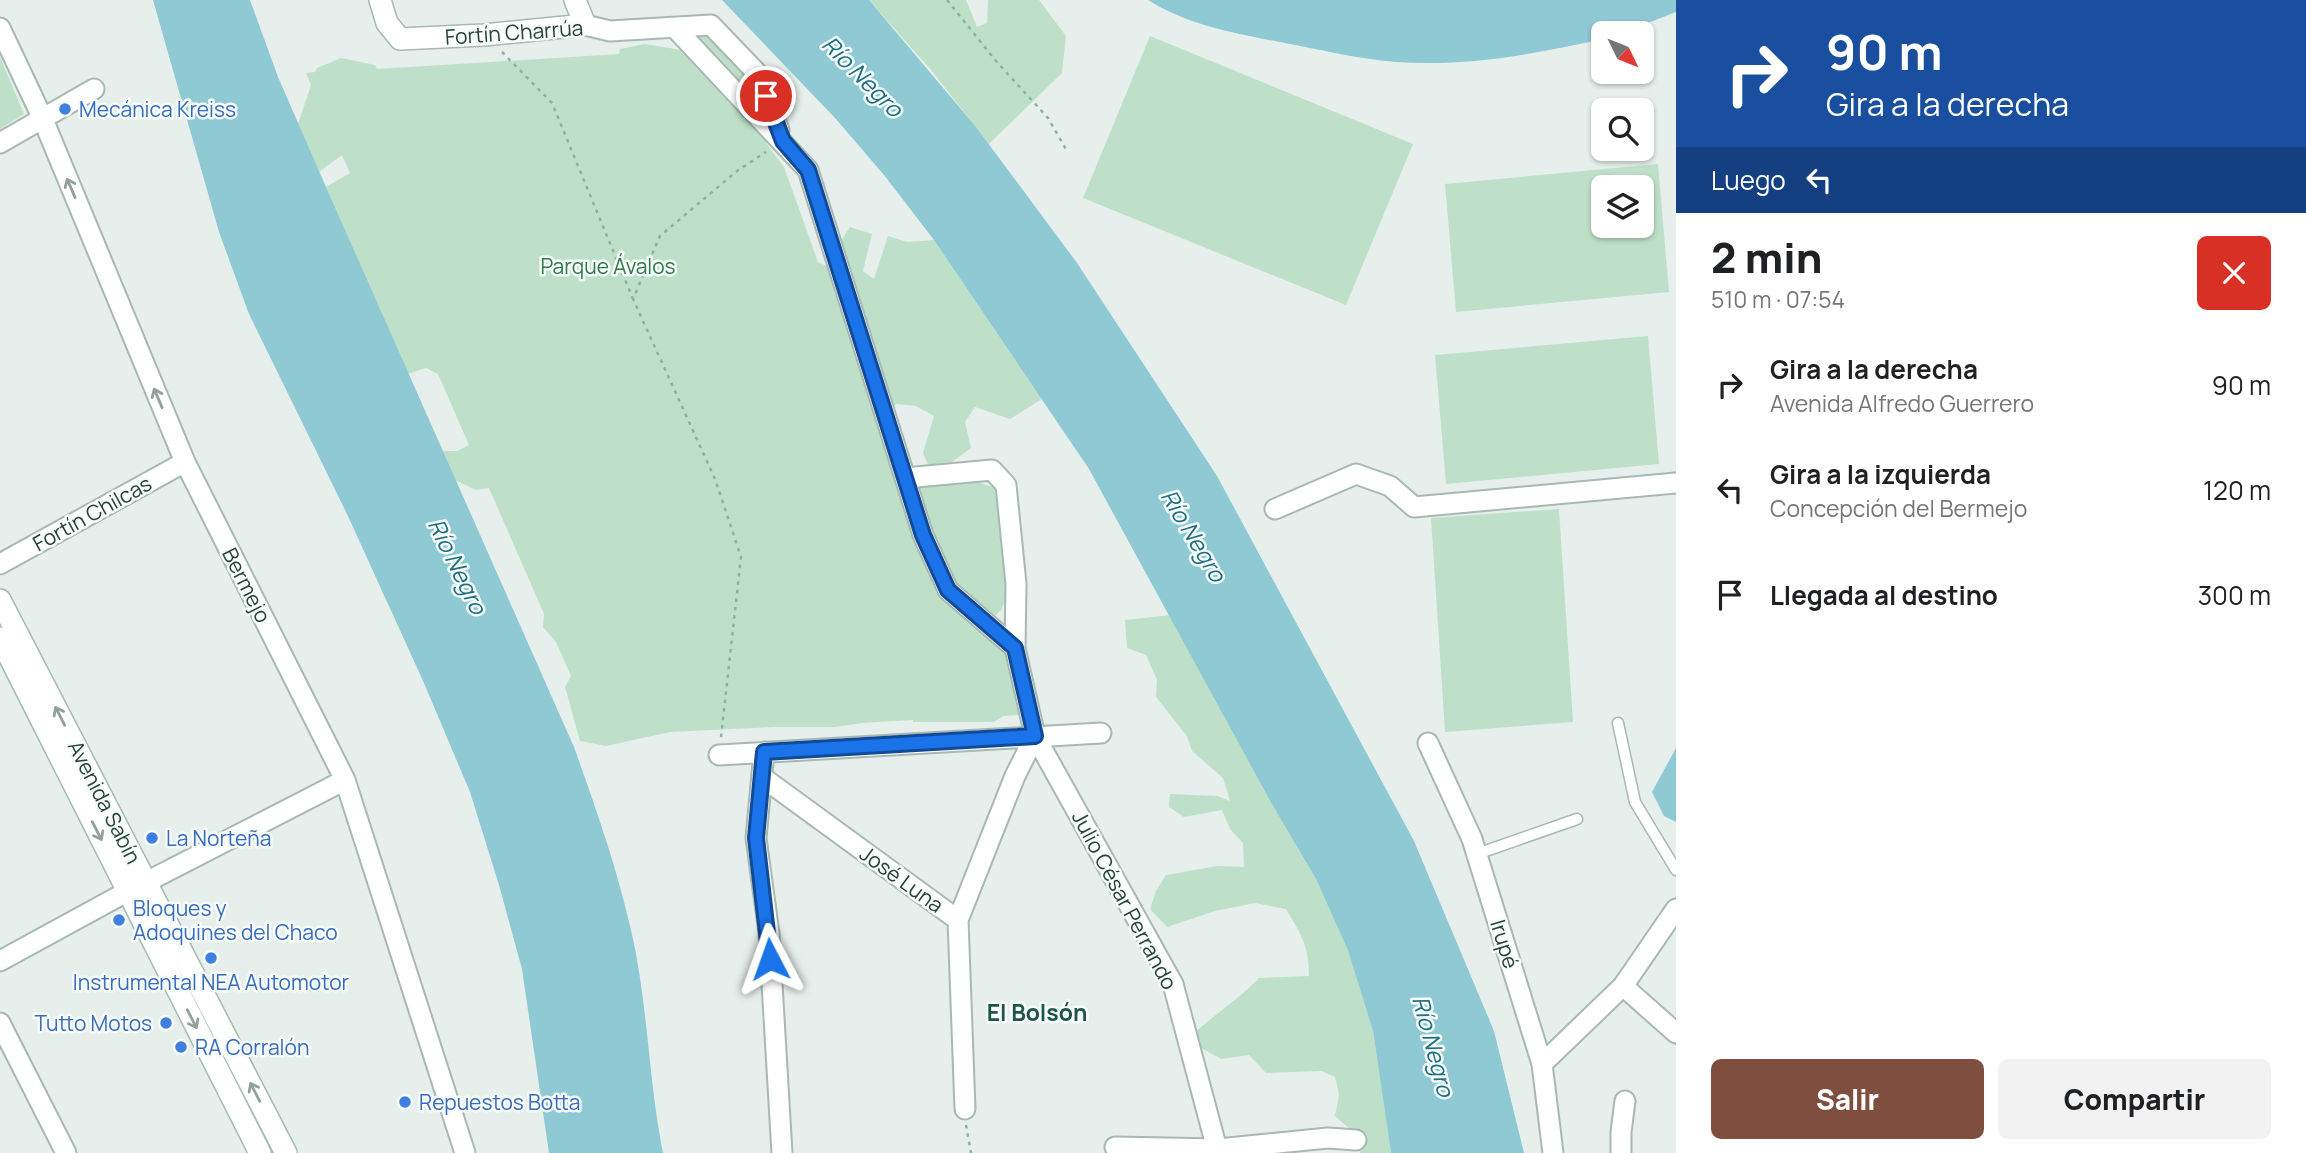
<!DOCTYPE html>
<html lang="es">
<meta charset="utf-8">
<style>
body{margin:0;font-family:Manrope,sans-serif;background:#f2f2f2;color:#202124;height:100vh;display:flex;flex-direction:column;font-size:26px;white-space:nowrap}
*{box-sizing:border-box;margin:0}
p{font-size:23px;color:#757577}
.icon{flex:none;width:38px;height:38px;fill:none;stroke:currentColor;stroke-width:2;stroke-linecap:round;stroke-linejoin:round}
.map{position:relative;flex:1;overflow:hidden}
.sheet{display:flex;flex-direction:column;background:#fff;width:630px}
.sheet>*{flex:none}
.guide{background:#1a4fa0;color:#fff;overflow:hidden}
.needle{width:46px;rotate:133deg}
.fabs{position:absolute;left:1591px;top:21px;display:grid;gap:14px}
.fabs a{display:grid;place-items:center;width:63px;height:63px;border-radius:10px;background:#fff;box-shadow:0 2px 5px #0004;font-size:35px}
.pin{position:absolute;display:grid;place-items:center;width:60px;height:60px;color:#fff;margin:-30px;border:4px solid #fff;border-radius:50%;box-shadow:0 2px 7px #0007}
.me{position:absolute;width:77px;margin:-38px;rotate:356deg;stroke-linejoin:round;filter:drop-shadow(0 0 5px #0008)}
.turn{display:flex;align-items:center;gap:24px;height:147px;padding:0 35px;font-size:32px}
.turn .icon{width:91px;height:91px;stroke-width:2.5}
.turn b{display:block;font-size:49px;line-height:60px}
.then{display:flex;align-items:center;height:66px;padding:0 35px;background:#0003;gap:14px;font-size:26px}
.round{display:grid;place-items:center;flex:none;width:74px;height:74px;border-radius:10px;background:#f2f2f2}
.summary{display:flex;align-items:center;justify-content:space-between;height:119px;padding:0 35px}
h1{font-size:42px;font-weight:800;line-height:52px}
.action{display:flex;gap:14px;margin-top:auto;padding:14px 35px}
.action a{flex:1;height:80px;border-radius:10px;background:#7f4e3f;color:#fff;font-size:28px;font-weight:800;line-height:80px;text-align:center}
.action a+a{background:#f2f2f2;color:#202124}
ul{padding:0;list-style:none}
li{display:flex;align-items:center;gap:21px;height:105px;padding:0 35px}
li div{flex:1}
li b{display:block;font-size:26px}
li em{font-style:normal}
main{display:flex;flex:1;min-height:0}
.map>svg:first-child{display:block}
.green{fill:#bfe0c8;fill-rule:evenodd}
.water{fill:#8ec9d4}
.lines{fill:none;stroke-linecap:round;stroke-linejoin:round}
.service-casing{stroke:#a8b8b2;stroke-width:13}
.minor-casing{stroke:#a8b8b2;stroke-width:23}
.tertiary-casing{stroke:#a8b8b2;stroke-width:24}
.secondary-casing{stroke:#a4bbb3;stroke-width:24}
.path{stroke:#86b3a5;stroke-width:2.5;stroke-dasharray:3.5 5;stroke-linecap:butt}
.service{stroke:#fff;stroke-width:10}
.minor{stroke:#fff;stroke-width:19}
.tertiary{stroke:#fff;stroke-width:21}
.secondary{stroke:#fff;stroke-width:21}
.oneway{stroke:#92a09c}
.route-casing{stroke:#114b97;stroke-width:18}
.route{stroke:#1a73e8;stroke-width:12}
.shop-dot{fill:#3f7fe0;stroke:#f7fbf9;stroke-width:2.5}
.labels{text-anchor:middle;dominant-baseline:central;stroke-width:5;stroke-linejoin:round;paint-order:stroke}
.street-label{font-size:21px;fill:#24423a;stroke:#f7fbf9}
.shop-label{font-size:21px;fill:#366cbe;stroke:#f7fbf9;text-anchor:start}
.park-label{font-size:21px;fill:#2d7a4b;stroke:#f7fbf9}
.water-label{font-size:23px;font-style:italic;fill:#1c6f80;stroke:#f7fbf9}
.neighbourhood-label{font-size:23px;font-weight:bold;fill:#1f5548;stroke:#f7fbf9}
</style>
<main>
<div class="map">
<svg width="1676" height="1153" viewBox="0 0 1676 1153">
<rect width="100%" height="100%" fill="#e6efeb"/>
<path class="green" d="M869,0H966L977,27L987,23L988,0H1039L1066,36L1062,73L989,144L931,70Z
M692,35H711L749,77L762,107Z
M1150,36L1413,144L1346,305L1083,198Z
M645,44L682,50L761,127L769,140L766,143L784,167L818,262L835,270L834,294L844,290L837,247L850,227L872,234L863,271L874,279L888,236L907,242L934,240L1042,399L1010,419L975,407L965,422L971,448L952,462L928,465L923,453L934,416L916,406L896,404L878,426L882,439L890,444L942,590L951,567L934,545L917,488C948,480 966,476 997,489L1013,583L1001,610L981,630L1008,652L1019,715L1003,716L994,722H913V720L862,723L835,727H774L670,732L606,746L580,741L565,687L571,676L556,642L543,627L544,614L489,488L476,490L455,480L442,451H457L469,445L438,374L426,368L407,374L326,187L350,173L342,155L319,172L298,124L311,85L306,73L315,72L317,68L341,58L375,65L377,69L619,54L620,49Z
M0,57L24,114L0,129Z
M1658,164L1669,292L1456,312L1445,184ZM1603,187H1642V226H1603Z
M1648,336L1659,464L1446,484L1435,355Z
M1559,509L1573,722L1445,732L1431,518Z
M1171,615L1273,806L1316,879L1349,950L1373,1031L1391,1153H1360L1358,1136L1335,1116L1339,1095L1335,1077L1322,1071L1266,1073L1249,1055L1221,1059L1187,1040C1210,1017 1237,1001 1259,978L1309,976C1309,946 1301,934 1286,909L1255,903L1215,911L1167,927L1150,909L1156,891L1166,875L1217,866L1244,867L1243,843L1230,829L1222,810L1184,817L1169,807L1170,794L1217,796L1230,801L1223,778L1192,751L1187,736L1156,697L1157,680L1146,655L1127,648L1125,620Z"/>
<path class="water" d="M153,0H250L278,77L326,187L574,747C595,806 616,865 630,926C648,1000 648,1078 663,1153H549L522,969L499,885L470,792L424,683L347,514L249,314L219,232Z
M722,0H869L976,127L1077,263L1217,476L1414,841L1494,1031L1524,1153H1391L1373,1031L1348,950L1316,879L1273,806L1089,469L934,240L884,175L836,119Z
M1148,0H1676V12L1622,33H1603V39C1535,54 1466,67 1396,62C1357,59 1318,49 1280,42C1233,33 1188,25 1148,0Z
M1676,748V822L1664,816L1652,792Z"/>
<g class="lines">
<defs>
<path id="service" d="M1618,723L1635,802L1676,870
M1477,854L1577,819"/>
<path id="minor" d="M585,25L610,31L711,25L757,73L779,130
M0,28L42,117L185,462L345,780L465,1153
M676,29L808,170L923,535L948,590L1015,648L1035,736L1173,984L1218,1153
M0,143L94,89
M905,478L992,470L1006,485L1016,584L1015,648
M1275,509L1356,474L1390,486L1414,507L1676,483
M0,564L185,462
M1428,743L1472,839L1542,1064L1553,1153
M764,752L756,838L769,933L782,1153
M719,755L1101,733
M762,777L958,920
M0,961L121,895L345,780
M1623,986L1676,1033
M0,1023L66,1153
M1542,1064L1623,986L1676,909
M965,1109L958,920L1015,776L1035,736
M1115,1147L1218,1149L1328,1138L1356,1140
M1621,1153V1132L1625,1101"/>
<path id="tertiary" d="M380,0L387,23L400,39L484,35L585,25L575,0"/>
<path id="secondary" d="M0,600L286,1153
M0,638L260,1153"/>
</defs>
<use href="#service" class="service-casing"/>
<use href="#minor" class="minor-casing"/>
<use href="#tertiary" class="tertiary-casing"/>
<use href="#secondary" class="secondary-casing"/>
<path class="path" d="M947,0L996,61L1048,118L1067,151
M502,52L552,103L633,299
M721,737L741,557L715,479L633,299L660,236L737,171L766,152
M966,1125L971,1153"/>
<use href="#service" class="service"/>
<use href="#minor" class="minor"/>
<use href="#tertiary" class="tertiary"/>
<use href="#secondary" class="secondary"/>
</g>
<defs><path id="oneway-shaft" d="M-6 0H5M1.5-3L5.5 0L1.5 3" fill="none" stroke-width="1.6" stroke-linecap="round" stroke-linejoin="round" transform="scale(1.75)"/></defs>
<g class="oneway">
<use href="#oneway-shaft" transform="translate(71 188) rotate(-113)"/>
<use href="#oneway-shaft" transform="translate(158 398) rotate(-113)"/>
<use href="#oneway-shaft" transform="translate(60 716) rotate(-117)"/>
<use href="#oneway-shaft" transform="translate(97 831) rotate(63)"/>
<use href="#oneway-shaft" transform="translate(192 1019) rotate(63)"/>
<use href="#oneway-shaft" transform="translate(255 1092) rotate(-117)"/>
</g>
<g class="lines">
<defs>
<path id="route" d="M766,96L783,141L808,170L923,535L948,590L1015,648L1035,736L764,752L756,838L770,959"/>
</defs>
<use href="#route" class="route-casing"/>
<use href="#route" class="route"/>
</g>
<g class="shop-dot">
<circle cx="65" cy="109" r="7"/>
<circle cx="152" cy="838" r="7"/>
<circle cx="119" cy="920" r="7"/>
<circle cx="211" cy="958" r="7"/>
<circle cx="166" cy="1023" r="7"/>
<circle cx="181" cy="1047" r="7"/>
<circle cx="405" cy="1102" r="7"/>
</g>
<g class="labels">
<g class="street-label">
<text transform="translate(514 32) rotate(-4)">Fortín Charrúa</text>
<text transform="translate(92 513) rotate(-29)">Fortín Chilcas</text>
<text transform="translate(247 585) rotate(63)">Bermejo</text>
<text transform="translate(105 802) rotate(63)">Avenida Sabín</text>
<text transform="translate(902 879) rotate(36)">José Luna</text>
<text transform="translate(1125 900) rotate(62)">Julio César Perrando</text>
<text transform="translate(1505 944) rotate(73)">Irupé</text>
</g>
<g class="shop-label">
<text x="79" y="109">Mecánica Kreiss</text>
<text x="166" y="838">La Norteña</text>
<text x="133" y="908">Bloques y<tspan x="133" dy="24">Adoquines del Chaco</tspan></text>
<text x="211" y="982" text-anchor="middle">Instrumental NEA Automotor</text>
<text x="152" y="1023" text-anchor="end">Tutto Motos</text>
<text x="195" y="1047">RA Corralón</text>
<text x="419" y="1102">Repuestos Botta</text>
</g>
<g class="park-label">
<text x="608" y="266">Parque Ávalos</text>
</g>
<g class="water-label">
<text transform="translate(863 76) rotate(45)">Río Negro</text>
<text transform="translate(1194 535) rotate(59)">Río Negro</text>
<text transform="translate(458 566) rotate(64)">Río Negro</text>
<text transform="translate(1434 1046) rotate(75)">Río Negro</text>
</g>
<g class="neighbourhood-label">
<text x="1037" y="1012">El Bolsón</text>
</g>
</g>
</svg>
<div class="fabs">
<a><svg class="needle" viewBox="-14 -14 28 28"><path d="M0-13l5 13h-10z" fill="#e53935"/><path d="M0 13l5-13h-10z" fill="#757577"/></svg></a>
<a><svg class="icon" aria-label="search" viewBox="0 0 24 24"><circle cx="10" cy="10" r="6"/><path d="M15 15l6 6"/></svg></a>
<a><svg class="icon" aria-label="layers" viewBox="0 0 24 24"><path d="M12 4l9 5-9 5-9-5zM3 14l9 5 9-5"/></svg></a>
</div>
<div class="pin" style="left:766px;top:96px;background:#d93025"><svg class="icon" aria-label="arrive" viewBox="0 0 24 24"><path d="M6 21V4h12l-3 4 3 4H6"/></svg></div>
<svg class="me" style="left:770px;top:959px" viewBox="-20 -20 40 40"><path d="M0-17L14 15 0 8-14 15z" fill="#1a73e8" stroke="#fff" stroke-width="4"/></svg>
</div>
<section class="sheet">
<div class="guide">
<div class="turn"><svg class="icon" aria-label="right" viewBox="0 0 24 24"><path d="M7 20v-9h11M14 6l5 5-5 5"/></svg><div><b>90 m</b>Gira a la derecha</div></div>
<div class="then">Luego<svg class="icon" aria-label="left" viewBox="0 0 24 24"><path d="M17 20v-9H6M10 6l-5 5 5 5"/></svg></div>
</div>
<div class="summary"><div><h1>2 min</h1><p>510 m · 07:54</p></div><a class="round" style="background:#d93025;color:#fff"><svg class="icon" aria-label="close" viewBox="0 0 24 24"><path d="M6 6l12 12M18 6L6 18"/></svg></a></div>
<ul>
<li><svg class="icon" aria-label="right" viewBox="0 0 24 24"><path d="M7 20v-9h11M14 6l5 5-5 5"/></svg><div><b>Gira a la derecha</b><p>Avenida Alfredo Guerrero</p></div><em>90 m</em></li>
<li><svg class="icon" aria-label="left" viewBox="0 0 24 24"><path d="M17 20v-9H6M10 6l-5 5 5 5"/></svg><div><b>Gira a la izquierda</b><p>Concepción del Bermejo</p></div><em>120 m</em></li>
<li><svg class="icon" aria-label="arrive" viewBox="0 0 24 24"><path d="M6 21V4h12l-3 4 3 4H6"/></svg><div><b>Llegada al destino</b></div><em>300 m</em></li>
</ul>
<div class="action"><a>Salir</a><a>Compartir</a></div>
</section>
</main>
